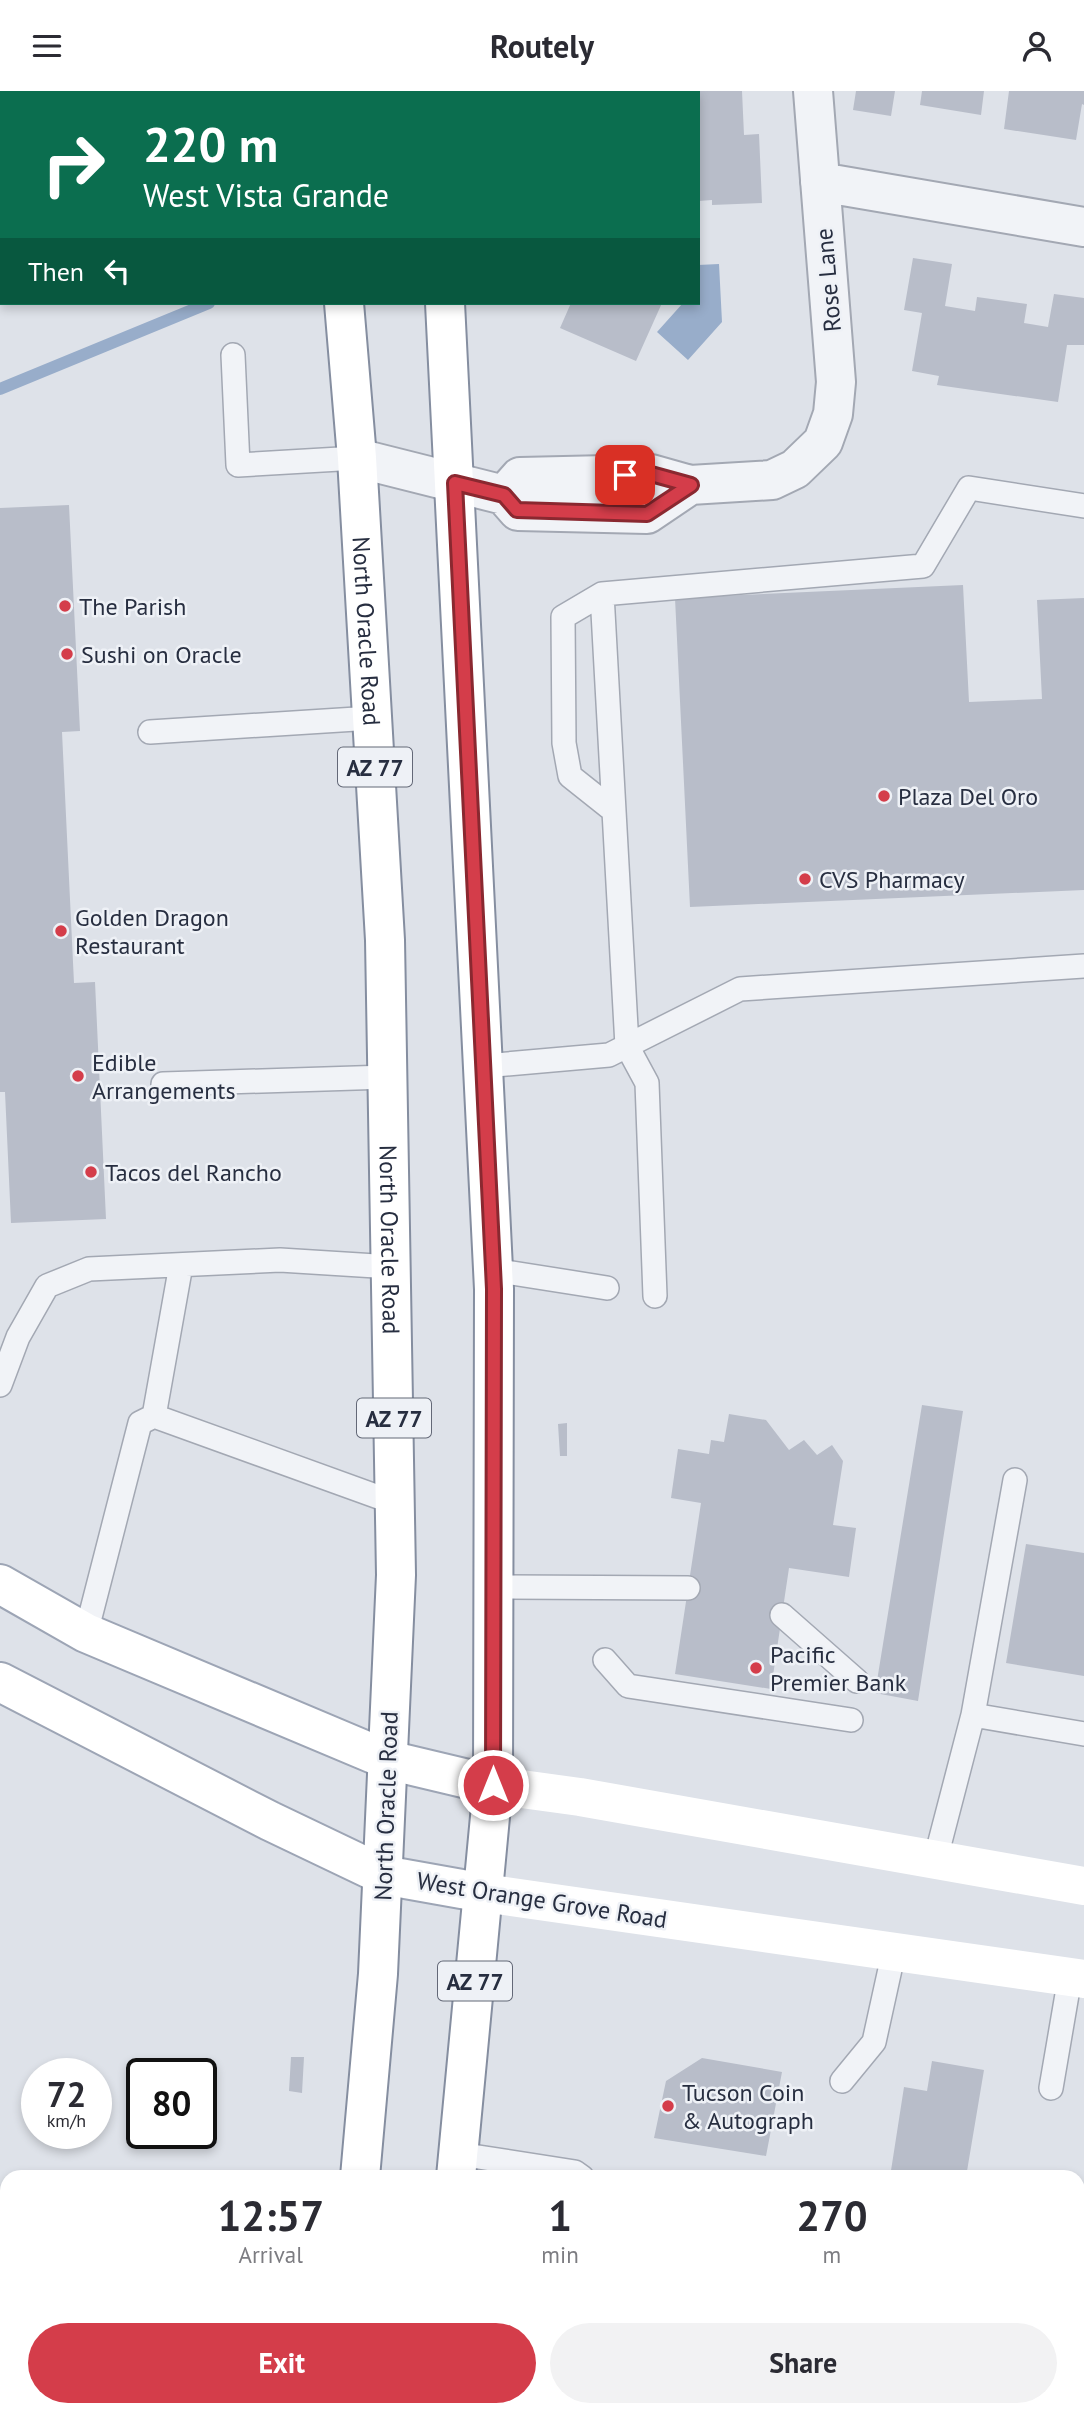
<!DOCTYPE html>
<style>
body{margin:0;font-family:"PT Sans",sans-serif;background:#f2f2f3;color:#2b2b33;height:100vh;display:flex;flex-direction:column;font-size:26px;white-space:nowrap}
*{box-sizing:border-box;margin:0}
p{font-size:23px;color:#7c7c81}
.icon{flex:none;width:38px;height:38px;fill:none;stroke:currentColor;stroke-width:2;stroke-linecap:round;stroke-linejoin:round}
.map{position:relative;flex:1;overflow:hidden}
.side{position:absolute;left:0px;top:2079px;width:1085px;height:247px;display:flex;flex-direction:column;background:#fff;border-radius:21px 21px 0 0;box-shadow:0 4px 10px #0003}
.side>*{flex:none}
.banner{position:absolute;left:0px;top:0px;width:700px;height:214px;box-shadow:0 4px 10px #0003;background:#0b6e4f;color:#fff;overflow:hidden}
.speed{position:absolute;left:21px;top:1967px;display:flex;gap:14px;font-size:35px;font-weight:700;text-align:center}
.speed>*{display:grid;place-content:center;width:91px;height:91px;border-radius:50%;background:#fff;box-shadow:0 4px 10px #0003;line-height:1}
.speed small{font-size:18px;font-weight:400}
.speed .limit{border:4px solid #111;border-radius:10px;background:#fff;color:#111}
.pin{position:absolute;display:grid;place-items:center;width:60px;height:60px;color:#fff;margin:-30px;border-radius:14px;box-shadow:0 4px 10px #0006}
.me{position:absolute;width:77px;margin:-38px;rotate:0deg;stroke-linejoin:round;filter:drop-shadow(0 0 5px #0008)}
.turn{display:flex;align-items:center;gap:24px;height:147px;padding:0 28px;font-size:32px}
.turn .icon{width:91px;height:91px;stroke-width:2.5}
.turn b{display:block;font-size:49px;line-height:60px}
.then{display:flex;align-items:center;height:66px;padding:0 28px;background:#0003;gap:14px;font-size:26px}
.eta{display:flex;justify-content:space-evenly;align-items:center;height:119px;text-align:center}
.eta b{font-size:42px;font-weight:700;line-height:49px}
.button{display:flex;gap:14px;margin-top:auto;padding:14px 28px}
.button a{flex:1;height:80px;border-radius:42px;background:#d43d4a;color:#fff;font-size:28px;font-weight:700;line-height:80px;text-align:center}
.button a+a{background:#f2f2f3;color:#2b2b33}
header{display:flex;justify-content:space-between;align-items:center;height:91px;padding:0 28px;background:#fff;font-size:32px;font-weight:700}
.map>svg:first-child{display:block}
.water{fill:#98adca}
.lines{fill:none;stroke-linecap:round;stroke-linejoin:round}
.stream{stroke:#98adca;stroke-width:12}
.building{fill:#b8bdc9}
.lane-casing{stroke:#a3a8b3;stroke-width:26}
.street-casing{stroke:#a3a8b3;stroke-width:42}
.primary-casing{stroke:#9da5b5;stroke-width:42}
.highway-casing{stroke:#858ea0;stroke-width:42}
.lane{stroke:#f1f3f7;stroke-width:23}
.street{stroke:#f1f3f7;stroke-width:38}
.secondary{stroke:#fff;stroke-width:38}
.primary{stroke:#fff;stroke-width:38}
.highway{stroke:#fff;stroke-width:38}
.route-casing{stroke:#8a2830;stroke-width:18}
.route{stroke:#d43d4a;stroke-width:12}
.poi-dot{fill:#d43d4a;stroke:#eef1f6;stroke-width:2.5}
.labels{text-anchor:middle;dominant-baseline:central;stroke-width:5;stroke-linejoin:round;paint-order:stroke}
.shield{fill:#eef1f6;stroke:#636877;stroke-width:2}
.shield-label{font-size:23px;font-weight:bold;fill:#272e40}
.street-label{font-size:24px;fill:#272e40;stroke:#eef1f6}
.poi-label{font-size:24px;fill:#272e40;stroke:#eef1f6;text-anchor:start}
</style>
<header><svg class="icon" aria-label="menu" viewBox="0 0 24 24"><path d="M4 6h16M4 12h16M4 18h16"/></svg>Routely<svg class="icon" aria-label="person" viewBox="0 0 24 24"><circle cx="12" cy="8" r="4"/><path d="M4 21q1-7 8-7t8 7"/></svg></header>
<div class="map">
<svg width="1084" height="2325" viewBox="0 0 1084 2325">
<rect width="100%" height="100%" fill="#dee2e9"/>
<path class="water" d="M719,173L722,231L688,269L657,241L683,212H698V174Z"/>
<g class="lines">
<path class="stream" d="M0,298L209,212"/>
</g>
<path class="building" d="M698,0H742L744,44L759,43L762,112L712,114V109L698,110Z
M856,0H895L891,25L853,19Z
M922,0H984L981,24L920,14Z
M1009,0H1084V14L1082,13L1076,49L1004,38Z
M913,167L952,173L945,215L975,220L977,206L1027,213L1024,232L1048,236L1054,203L1084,207V254H1067L1058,311L937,294L939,285L912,280L922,222L904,219Z
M571,212H662L636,270L560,237Z
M69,414L80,640L62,641L74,892L95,891L106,1128L11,1132L5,1001H0V417Z
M963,494L969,611L1042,608L1037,509L1084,507V799L690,816L675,507Z
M922,1314L963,1320L918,1610L875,1602Z
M729,1323L766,1329L789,1359L804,1349L817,1364L832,1354L843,1370L833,1434L856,1437L849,1486L789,1477L771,1598L675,1583L701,1412L671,1407L678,1358L709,1363L711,1349L724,1351Z
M567,1332V1365H560L558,1333Z
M1026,1453L1084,1462V1585L1006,1572Z
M291,1966H304L302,2002L289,2000Z
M702,1967L782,1981L766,2065L654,2047L666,1990Z
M932,1970L984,1979L966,2086H890L904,1996L927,2000Z
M0,2212L7,2214V2297L0,2296Z
M87,2319H126L125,2325H86Z
M174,2319H215L214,2325H173Z"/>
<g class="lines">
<defs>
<path id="lane" d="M233,264L238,374L357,367
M602,503L627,955L647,992L655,1205
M150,641L372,627
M614,720L570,685L564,652L563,526L602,503L923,475L969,397L1084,415
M484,975L609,964L740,898L1084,875
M163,993L387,986
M493,1179L607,1197
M0,1294L18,1246L47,1195L89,1178L280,1169L392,1176
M154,1325L181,1174
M1015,1389L973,1624L1084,1643
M493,1496L688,1497
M782,1524L857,1590
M86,1542L140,1332L154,1325L395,1412
M605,1569L628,1595L851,1629
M935,1770L973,1624
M842,1990L874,1951L894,1860
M1051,1997L1070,1886
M459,2063L575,2081L582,2086"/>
<path id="street" d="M820,91L1084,136
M357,367L504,404L518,420L647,423L690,394L651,383L520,386L504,404
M690,394L772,389L795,378L823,351L833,323L836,291L813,0"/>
<path id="primary" d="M0,1493L86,1542L388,1669L493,1694
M0,1591L270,1730L383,1784L484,1802"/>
<g id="highway">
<path d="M326,0L327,2"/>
<path d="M434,0V2"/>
<path id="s1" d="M344,212L357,367L385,849L396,1484L378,1883L360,2086"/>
<path d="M445,212L494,1198L493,1694L456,2086"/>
<path d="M333,2325L334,2319"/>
<path d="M429,2325L430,2319"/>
</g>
</defs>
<use href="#lane" class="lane-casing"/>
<use href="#street" class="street-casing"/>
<use href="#primary" class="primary-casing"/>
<use href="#highway" class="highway-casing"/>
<use href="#lane" class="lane"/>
<use href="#street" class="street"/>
<path class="secondary" d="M493,1694L580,1706L1084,1795
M484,1802L1084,1888"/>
<use href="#primary" class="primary"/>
<use href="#highway" class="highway"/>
</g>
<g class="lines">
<defs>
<path id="route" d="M493,1694L494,1198L455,392L504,404L517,419L647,423L691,394L651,383L625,384"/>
</defs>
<use href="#route" class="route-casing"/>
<use href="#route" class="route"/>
</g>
<g class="poi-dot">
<circle cx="65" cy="515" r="7"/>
<circle cx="67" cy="563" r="7"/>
<circle cx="884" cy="705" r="7"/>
<circle cx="805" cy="788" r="7"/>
<circle cx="61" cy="840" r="7"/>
<circle cx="78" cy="985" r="7"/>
<circle cx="91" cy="1081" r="7"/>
<circle cx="756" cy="1577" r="7"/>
<circle cx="668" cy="2015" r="7"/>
</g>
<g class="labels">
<g class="shield">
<rect x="338" y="656.5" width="74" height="39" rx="5"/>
<rect x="357" y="1307.5" width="74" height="39" rx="5"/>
<rect x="438" y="1870.5" width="74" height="39" rx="5"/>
</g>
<g class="shield-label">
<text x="375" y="676">AZ 77</text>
<text x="394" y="1327">AZ 77</text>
<text x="475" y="1890">AZ 77</text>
</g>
<g class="street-label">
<text transform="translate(828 189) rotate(-95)">Rose Lane</text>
<text stroke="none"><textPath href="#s1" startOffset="329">North Oracle Road</textPath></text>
<text stroke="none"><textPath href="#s1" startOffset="938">North Oracle Road</textPath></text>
<text transform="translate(386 1715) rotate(-88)">North Oracle Road</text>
<text transform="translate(542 1809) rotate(9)">West Orange Grove Road</text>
</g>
<g class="poi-label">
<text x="79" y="515">The Parish</text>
<text x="81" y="563">Sushi on Oracle</text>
<text x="898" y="705">Plaza Del Oro</text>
<text x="819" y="788">CVS Pharmacy</text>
<text x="75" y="826">Golden Dragon<tspan x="75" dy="28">Restaurant</tspan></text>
<text x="92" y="971">Edible<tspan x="92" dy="28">Arrangements</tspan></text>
<text x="105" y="1081">Tacos del Rancho</text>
<text x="770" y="1563">Pacific<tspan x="770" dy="28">Premier Bank</tspan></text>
<text x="682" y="2001">Tucson Coin<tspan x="682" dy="28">&amp; Autograph</tspan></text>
</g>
</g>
</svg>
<div class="speed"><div>72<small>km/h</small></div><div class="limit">80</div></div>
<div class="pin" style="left:625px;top:384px;background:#d93025"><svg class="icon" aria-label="arrive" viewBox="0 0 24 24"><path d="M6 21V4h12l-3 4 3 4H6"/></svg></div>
<svg class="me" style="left:493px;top:1694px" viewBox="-20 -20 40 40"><circle r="17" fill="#d43d4a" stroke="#fff" stroke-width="3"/><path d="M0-11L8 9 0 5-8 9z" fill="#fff"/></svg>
<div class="banner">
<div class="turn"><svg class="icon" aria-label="right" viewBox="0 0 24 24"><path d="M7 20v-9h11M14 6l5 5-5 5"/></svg><div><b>220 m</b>West Vista Grande</div></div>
<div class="then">Then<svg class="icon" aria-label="left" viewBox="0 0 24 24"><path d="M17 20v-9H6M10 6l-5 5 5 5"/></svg></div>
</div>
<section class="side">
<div class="eta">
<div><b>12:57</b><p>Arrival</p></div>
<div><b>1</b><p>min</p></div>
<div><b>270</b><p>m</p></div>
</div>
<div class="button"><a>Exit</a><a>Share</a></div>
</section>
</div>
